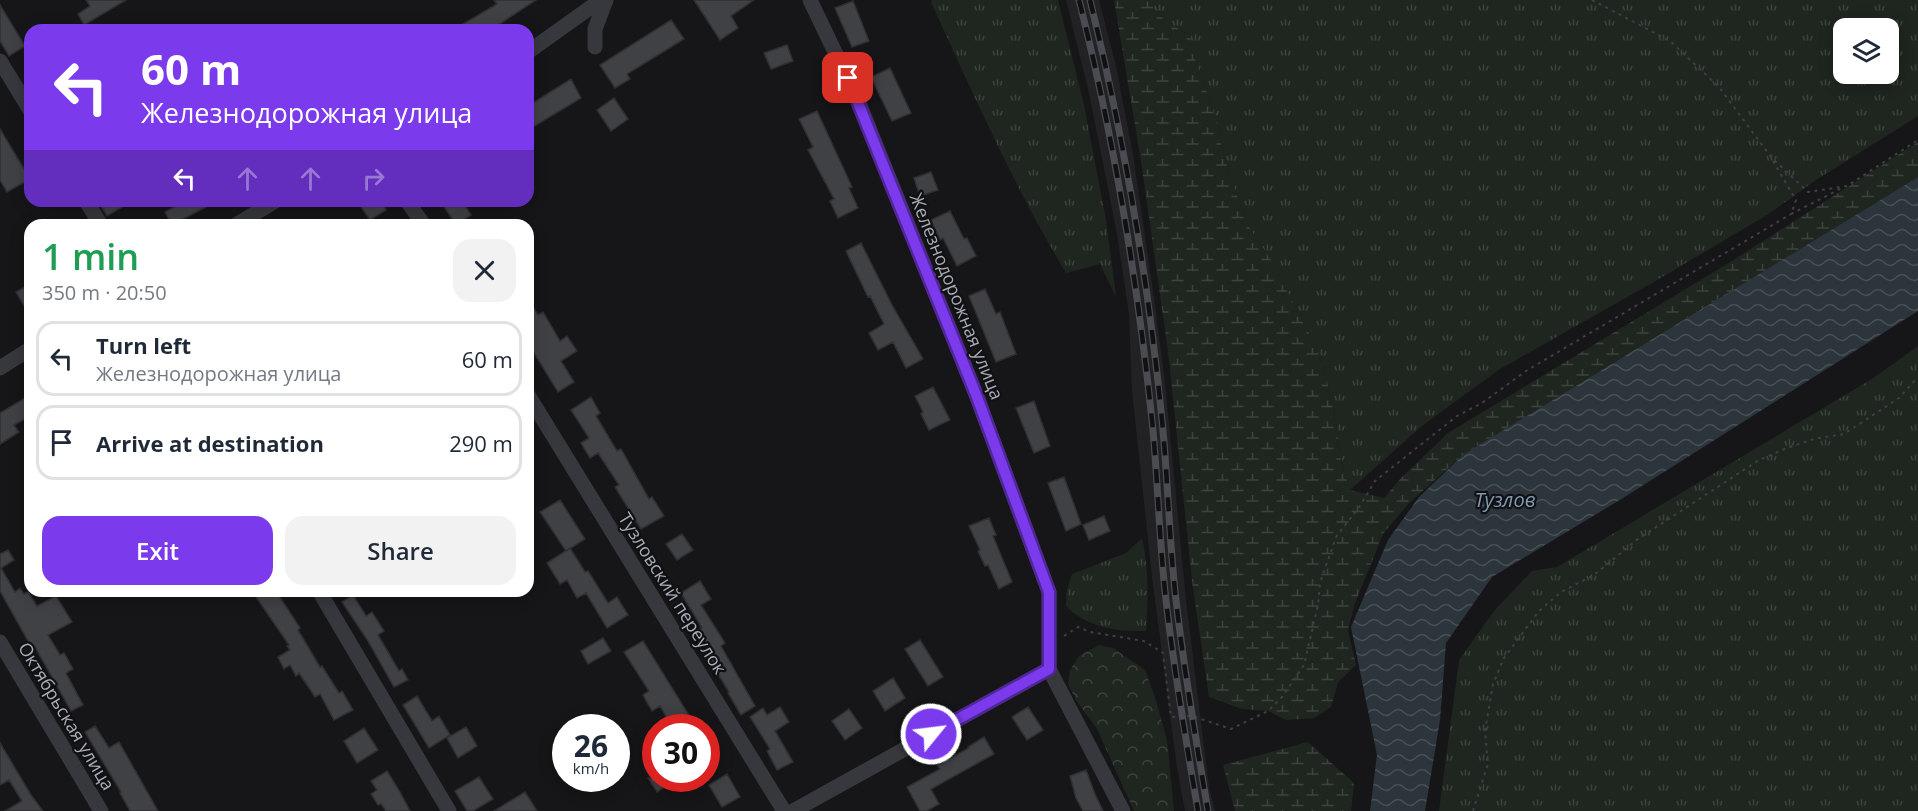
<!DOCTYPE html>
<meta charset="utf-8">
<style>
body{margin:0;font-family:"Open Sans",sans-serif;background:#f2f2f3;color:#1f2937;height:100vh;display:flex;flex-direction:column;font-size:22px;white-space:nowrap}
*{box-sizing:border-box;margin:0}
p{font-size:20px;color:#747a83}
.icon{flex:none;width:33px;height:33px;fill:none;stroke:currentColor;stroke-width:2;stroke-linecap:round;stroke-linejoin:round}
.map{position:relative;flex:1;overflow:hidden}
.drawer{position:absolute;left:24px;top:219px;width:510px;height:378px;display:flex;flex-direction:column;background:#fff;border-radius:18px;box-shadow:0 3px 15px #0003}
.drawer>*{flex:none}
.banner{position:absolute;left:24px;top:24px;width:510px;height:183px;border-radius:18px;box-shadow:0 3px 15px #0003;background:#7c3aed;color:#fff;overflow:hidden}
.tools{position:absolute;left:1833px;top:18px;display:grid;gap:12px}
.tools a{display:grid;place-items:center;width:66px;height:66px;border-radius:12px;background:#fff;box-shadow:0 3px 15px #0003;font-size:30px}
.speed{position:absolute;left:552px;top:714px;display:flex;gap:12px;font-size:30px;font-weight:700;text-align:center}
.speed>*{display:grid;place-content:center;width:78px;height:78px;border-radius:50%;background:#fff;box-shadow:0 3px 15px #0003;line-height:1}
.speed small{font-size:15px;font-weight:400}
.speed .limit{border:9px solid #d22;background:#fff;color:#111}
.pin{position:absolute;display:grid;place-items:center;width:51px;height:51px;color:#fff;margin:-26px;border-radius:12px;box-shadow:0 3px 9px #0006}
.me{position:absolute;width:66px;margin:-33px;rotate:61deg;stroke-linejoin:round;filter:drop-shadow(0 0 4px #0008)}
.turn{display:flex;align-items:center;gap:21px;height:126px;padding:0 18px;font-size:27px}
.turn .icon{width:78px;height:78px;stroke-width:2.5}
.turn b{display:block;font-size:42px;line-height:51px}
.lanes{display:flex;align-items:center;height:57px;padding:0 18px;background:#0003;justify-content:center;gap:30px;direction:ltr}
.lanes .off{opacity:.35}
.round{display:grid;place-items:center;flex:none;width:63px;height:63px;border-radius:18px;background:#f2f2f3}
.overview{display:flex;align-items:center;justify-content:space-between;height:102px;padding:0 18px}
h1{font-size:36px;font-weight:600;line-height:45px;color:#1e9e55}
.action{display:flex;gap:12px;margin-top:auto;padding:12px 18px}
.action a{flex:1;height:69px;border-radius:18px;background:#7c3aed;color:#fff;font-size:24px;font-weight:600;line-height:69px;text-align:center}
.action a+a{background:#f2f2f3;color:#1f2937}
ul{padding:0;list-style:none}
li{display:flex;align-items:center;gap:18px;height:75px;margin:0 12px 9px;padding:0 6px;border:3px solid #e0e1e3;border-radius:18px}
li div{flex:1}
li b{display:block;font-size:22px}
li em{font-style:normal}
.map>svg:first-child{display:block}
.built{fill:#222225}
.grass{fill:url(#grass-tufts);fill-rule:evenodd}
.forest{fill:url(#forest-crowns)}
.wetland{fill:url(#wetland-marsh)}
.water{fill:url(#water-waves)}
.building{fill:#404145;stroke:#303034;stroke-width:1.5}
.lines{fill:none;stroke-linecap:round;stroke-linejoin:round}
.path{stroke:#3d3f44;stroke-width:2;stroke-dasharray:3 4.5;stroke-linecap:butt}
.minor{stroke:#37383d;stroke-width:15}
.rail-casing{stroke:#4a4c52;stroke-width:7}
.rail{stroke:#111113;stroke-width:4.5;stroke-dasharray:14;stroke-linecap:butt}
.route-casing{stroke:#51269a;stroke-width:15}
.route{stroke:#7c3aed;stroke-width:10}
.labels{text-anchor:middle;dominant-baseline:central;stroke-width:4.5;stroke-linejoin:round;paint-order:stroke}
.street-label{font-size:18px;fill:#a8adb8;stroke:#111113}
.water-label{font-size:20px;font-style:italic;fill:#7f9bb3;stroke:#111113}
</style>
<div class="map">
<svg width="1918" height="811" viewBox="0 0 1918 811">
<defs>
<pattern id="grass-tufts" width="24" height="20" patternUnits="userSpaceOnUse" patternTransform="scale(1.5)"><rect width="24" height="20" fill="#1e261f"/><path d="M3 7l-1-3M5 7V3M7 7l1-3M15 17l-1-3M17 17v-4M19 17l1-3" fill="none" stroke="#3c433d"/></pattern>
<pattern id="forest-crowns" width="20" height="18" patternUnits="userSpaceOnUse" patternTransform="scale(1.5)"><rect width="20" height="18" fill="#1e261f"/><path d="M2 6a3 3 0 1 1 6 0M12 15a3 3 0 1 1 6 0" fill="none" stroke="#3c433d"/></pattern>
<pattern id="wetland-marsh" width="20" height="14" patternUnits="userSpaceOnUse" patternTransform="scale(1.5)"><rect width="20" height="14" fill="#1e261f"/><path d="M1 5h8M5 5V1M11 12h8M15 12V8" fill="none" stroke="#3c433d"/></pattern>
<pattern id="water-waves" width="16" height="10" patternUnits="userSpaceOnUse" patternTransform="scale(1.5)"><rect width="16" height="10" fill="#2c353c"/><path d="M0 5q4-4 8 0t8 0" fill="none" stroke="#485056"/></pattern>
</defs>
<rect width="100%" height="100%" fill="#161618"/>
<path class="built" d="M1066,0H1099L1116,66L1133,154L1154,298L1165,382L1186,600L1209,787L1215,811H1185L1177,768L1152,577L1132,391L1129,314L1117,234L1089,93Z"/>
<path class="grass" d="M932,0H1058L1084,105L1106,220L1116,297L1100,264L1066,273C1014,186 973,94 931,2Z
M1149,0H1918V116L1816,180L1767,215L1659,279L1500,369L1423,425L1350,490L1341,462L1336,421L1326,377L1316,347L1271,260L1250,229L1237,196L1222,151L1219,128L1193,53L1190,35C1174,27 1156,17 1149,0ZM1844,28H1888V74H1844Z
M1918,346V811H1439L1459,660L1494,611L1532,571L1557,567L1872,379Z
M1142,538C1149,569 1148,600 1146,631C1117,632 1086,627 1066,606L1067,590L1072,574L1126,553Z"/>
<path class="forest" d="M1099,645L1113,648L1145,670L1155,697L1167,740L1174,811H1134L1097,729L1076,700L1068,684L1070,670L1079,656Z"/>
<path class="wetland" d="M1114,0H1149C1156,17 1174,27 1190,35L1193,53L1219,128L1222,151L1237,196L1250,229L1271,260L1316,347L1326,377L1336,422L1341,462L1350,490L1384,498L1401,478L1448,433L1727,264L1918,142V177L1464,454L1408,504L1383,534L1354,606L1348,630L1356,665L1338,682L1331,707L1314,718L1286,720L1268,711L1242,709L1209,697L1193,589L1168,351L1141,161Z
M1308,742L1354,783L1351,811H1235L1223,765Z"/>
<path class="water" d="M1918,177V311L1623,498L1492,577L1446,643L1440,720L1425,811H1370L1377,755L1351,627L1388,540L1419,497L1464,454Z"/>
<path class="building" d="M86,0H126L84,25L78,14L90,6Z
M494,0H536L498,25L501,30H453L497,4Z
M694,0H754L731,16L738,28L720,40Z
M853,1L869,41L852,47L835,8Z
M0,5L25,46L9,56L0,41Z
M671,20L684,39L627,74L630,79L615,88L600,65Z
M787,45L793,61L771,69L764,53Z
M890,68L911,113L892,121L871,77Z
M571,79L581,98L528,130V106Z
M614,98L628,119L611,131L597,110Z
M817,111L852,187L849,188L858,208L838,218L830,201L834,199L808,150L813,147L799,119Z
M0,129L30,179L7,192L0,180Z
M931,172L938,190L920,196L914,178Z
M98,201H132L107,216Z
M185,201H217L172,225L165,212Z
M357,201H381L386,210L370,220Z
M449,201H462L471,215L456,225L443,205Z
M950,211L964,239L967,238L976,256L957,266L943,238L940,240L931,220Z
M861,243L892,305L923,359L906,368L893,342L878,350L869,333L884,324L870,296L868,297L846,251Z
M30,284V316L16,292Z
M985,289L996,314L1000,312L1016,354L996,362L969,296Z
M528,299L538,315L543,312L560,341L567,336L577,351L561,361L574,382L558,392L529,345L532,344L528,337Z
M933,387L950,420L929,430L921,414L923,412L915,396Z
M591,397L600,413L596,416L617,451L621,449L649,499L652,497L664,516L641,529L615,487L619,485L598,453L590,458L581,443L589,438L571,410Z
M25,398L30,407V416L14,425L19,432L0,444V413Z
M1034,401L1050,446L1034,453L1016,408Z
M1064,477L1081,524L1066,531L1048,483Z
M560,500L585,539L566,551L540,512Z
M1104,516L1110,531L1089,540L1083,525Z
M989,518L996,535L993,536L1012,582L999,589L988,565L985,566L978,551L980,550L969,526Z
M682,534L693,550L677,560L666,544Z
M570,548L585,572L588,571L608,603L617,597L628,615L607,628L586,593L577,598L567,580L560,584L547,563Z
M8,550L14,560L1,568L15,592L20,588L24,594L28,592L37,606L56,596L72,622L48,635L60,655L64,653L73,669L66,673L83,705L71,711L35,647L32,648L0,591V554Z
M700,581L711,599L701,605L725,643L721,646L755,706L741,715L728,693L729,692L693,633L702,628L681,593Z
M252,591H276L300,628L298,630L320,667L322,666L339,693L342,691L353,710L334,720L320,694L315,697L299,673L296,676L290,665L284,669L278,657L290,650L287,646L289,645Z
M353,595L366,616L372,612L384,631L378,635L399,671L402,669L408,680L394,687L368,641L342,602Z
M603,638L611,651L588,664L581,651Z
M920,640L943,677L928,686L905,649Z
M643,641L690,717L673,728L660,706L652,711L643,695L649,691L624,652Z
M893,678L905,698L885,711L873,691Z
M417,696L432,721L439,716L450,735L429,748L403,705Z
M780,707L789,722L775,731L793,762L777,770L767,751L770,749L750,717L763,708L767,715Z
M1028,707L1043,730L1027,740L1012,717Z
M849,709L862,728L845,740L832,721Z
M95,726L109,748L119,742L158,811H130L120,793L121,792L85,732Z
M466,727L477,746L458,758L447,738Z
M364,728L378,750L357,763L344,741Z
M984,737L994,754L931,789L939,804L927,811H920L907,787L940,769L937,765L969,748L968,747Z
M0,743L31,795L43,811H5L22,801L9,780L0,785Z
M1086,770L1095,794L1103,811H1083L1076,798L1070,776Z
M387,771L400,792L410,811H386L381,804L378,805L371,794L377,790L371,781Z
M727,774L740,797L722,807L709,785Z
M479,777L493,799L473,811H467L455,791Z
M648,778H678L657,792Z
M525,792L537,811H494Z"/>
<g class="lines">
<path class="path" d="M1592,0L1670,41L1719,87L1771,157L1808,192L1847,186L1918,140
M1773,161L1796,200L1791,214L1844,187
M1064,636L1078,627L1090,632L1144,641L1163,653L1171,717L1192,716L1231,729L1268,711L1282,697L1304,665L1318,605L1320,583L1336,537L1360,506L1375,481L1457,416L1482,403L1526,371L1791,214
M1473,811L1488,764L1485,731L1493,684L1504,658L1539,611L1561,592L1594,575L1638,539L1759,460L1787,448L1814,439L1844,434L1899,398L1918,377"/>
<path class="minor" d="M810,0L857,98L977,397L1049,592V669L1123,811
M595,47V29L606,0
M528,52L601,0
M0,61L30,110
M86,201L101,225
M407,201L424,225
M236,225L275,201
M0,368L30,349
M528,395L784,811
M319,591L449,811
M0,642L101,811
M793,811L1049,669"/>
<defs>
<path id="rail" d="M1079,0C1114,138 1137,278 1152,420C1158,480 1159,540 1166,600C1174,671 1186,741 1198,811
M1090,0C1124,138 1148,278 1162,420C1168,480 1169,540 1176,600C1184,671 1196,741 1208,811"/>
</defs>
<use href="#rail" class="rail-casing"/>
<use href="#rail" class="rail"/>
</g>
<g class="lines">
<defs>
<path id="route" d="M848,78L977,397L1049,592V669L931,734"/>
</defs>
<use href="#route" class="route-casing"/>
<use href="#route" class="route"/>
</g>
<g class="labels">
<g class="street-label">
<text transform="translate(957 296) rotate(68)">Железнодорожная улица</text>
<text transform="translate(673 593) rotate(58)">Тузловский переулок</text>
<text transform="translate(67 716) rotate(59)">Октябрьская улица</text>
</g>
<g class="water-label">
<text x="1505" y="499">Тузлов</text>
</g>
</g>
</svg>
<div class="tools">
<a><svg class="icon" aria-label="layers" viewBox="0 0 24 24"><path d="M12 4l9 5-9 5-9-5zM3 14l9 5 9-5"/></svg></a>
</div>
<div class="speed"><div>26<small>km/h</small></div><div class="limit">30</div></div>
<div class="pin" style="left:848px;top:78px;background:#d93025"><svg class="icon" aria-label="arrive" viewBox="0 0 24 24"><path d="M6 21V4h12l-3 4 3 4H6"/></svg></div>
<svg class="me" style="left:931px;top:734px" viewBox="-20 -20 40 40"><circle r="17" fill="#7c3aed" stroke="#fff" stroke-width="3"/><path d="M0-11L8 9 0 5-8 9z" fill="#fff"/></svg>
<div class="banner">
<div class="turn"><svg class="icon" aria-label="left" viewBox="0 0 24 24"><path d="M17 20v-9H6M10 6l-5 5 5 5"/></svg><div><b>60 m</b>Железнодорожная улица</div></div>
<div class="lanes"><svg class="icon" aria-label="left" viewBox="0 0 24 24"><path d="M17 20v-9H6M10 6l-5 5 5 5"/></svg><svg class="icon off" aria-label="ahead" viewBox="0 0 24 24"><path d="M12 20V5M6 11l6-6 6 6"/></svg><svg class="icon off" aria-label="ahead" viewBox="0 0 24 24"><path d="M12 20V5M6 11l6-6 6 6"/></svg><svg class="icon off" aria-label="right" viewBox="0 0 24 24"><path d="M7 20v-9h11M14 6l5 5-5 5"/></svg></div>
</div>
<section class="drawer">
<div class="overview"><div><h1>1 min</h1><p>350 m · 20:50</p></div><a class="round"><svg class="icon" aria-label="close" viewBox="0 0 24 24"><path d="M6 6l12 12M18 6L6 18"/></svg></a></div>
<ul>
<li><svg class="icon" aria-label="left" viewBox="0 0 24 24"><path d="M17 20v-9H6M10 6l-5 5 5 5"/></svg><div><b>Turn left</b><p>Железнодорожная улица</p></div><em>60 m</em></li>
<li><svg class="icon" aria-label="arrive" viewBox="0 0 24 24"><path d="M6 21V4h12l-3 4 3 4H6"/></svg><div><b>Arrive at destination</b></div><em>290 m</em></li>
</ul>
<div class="action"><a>Exit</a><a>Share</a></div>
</section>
</div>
